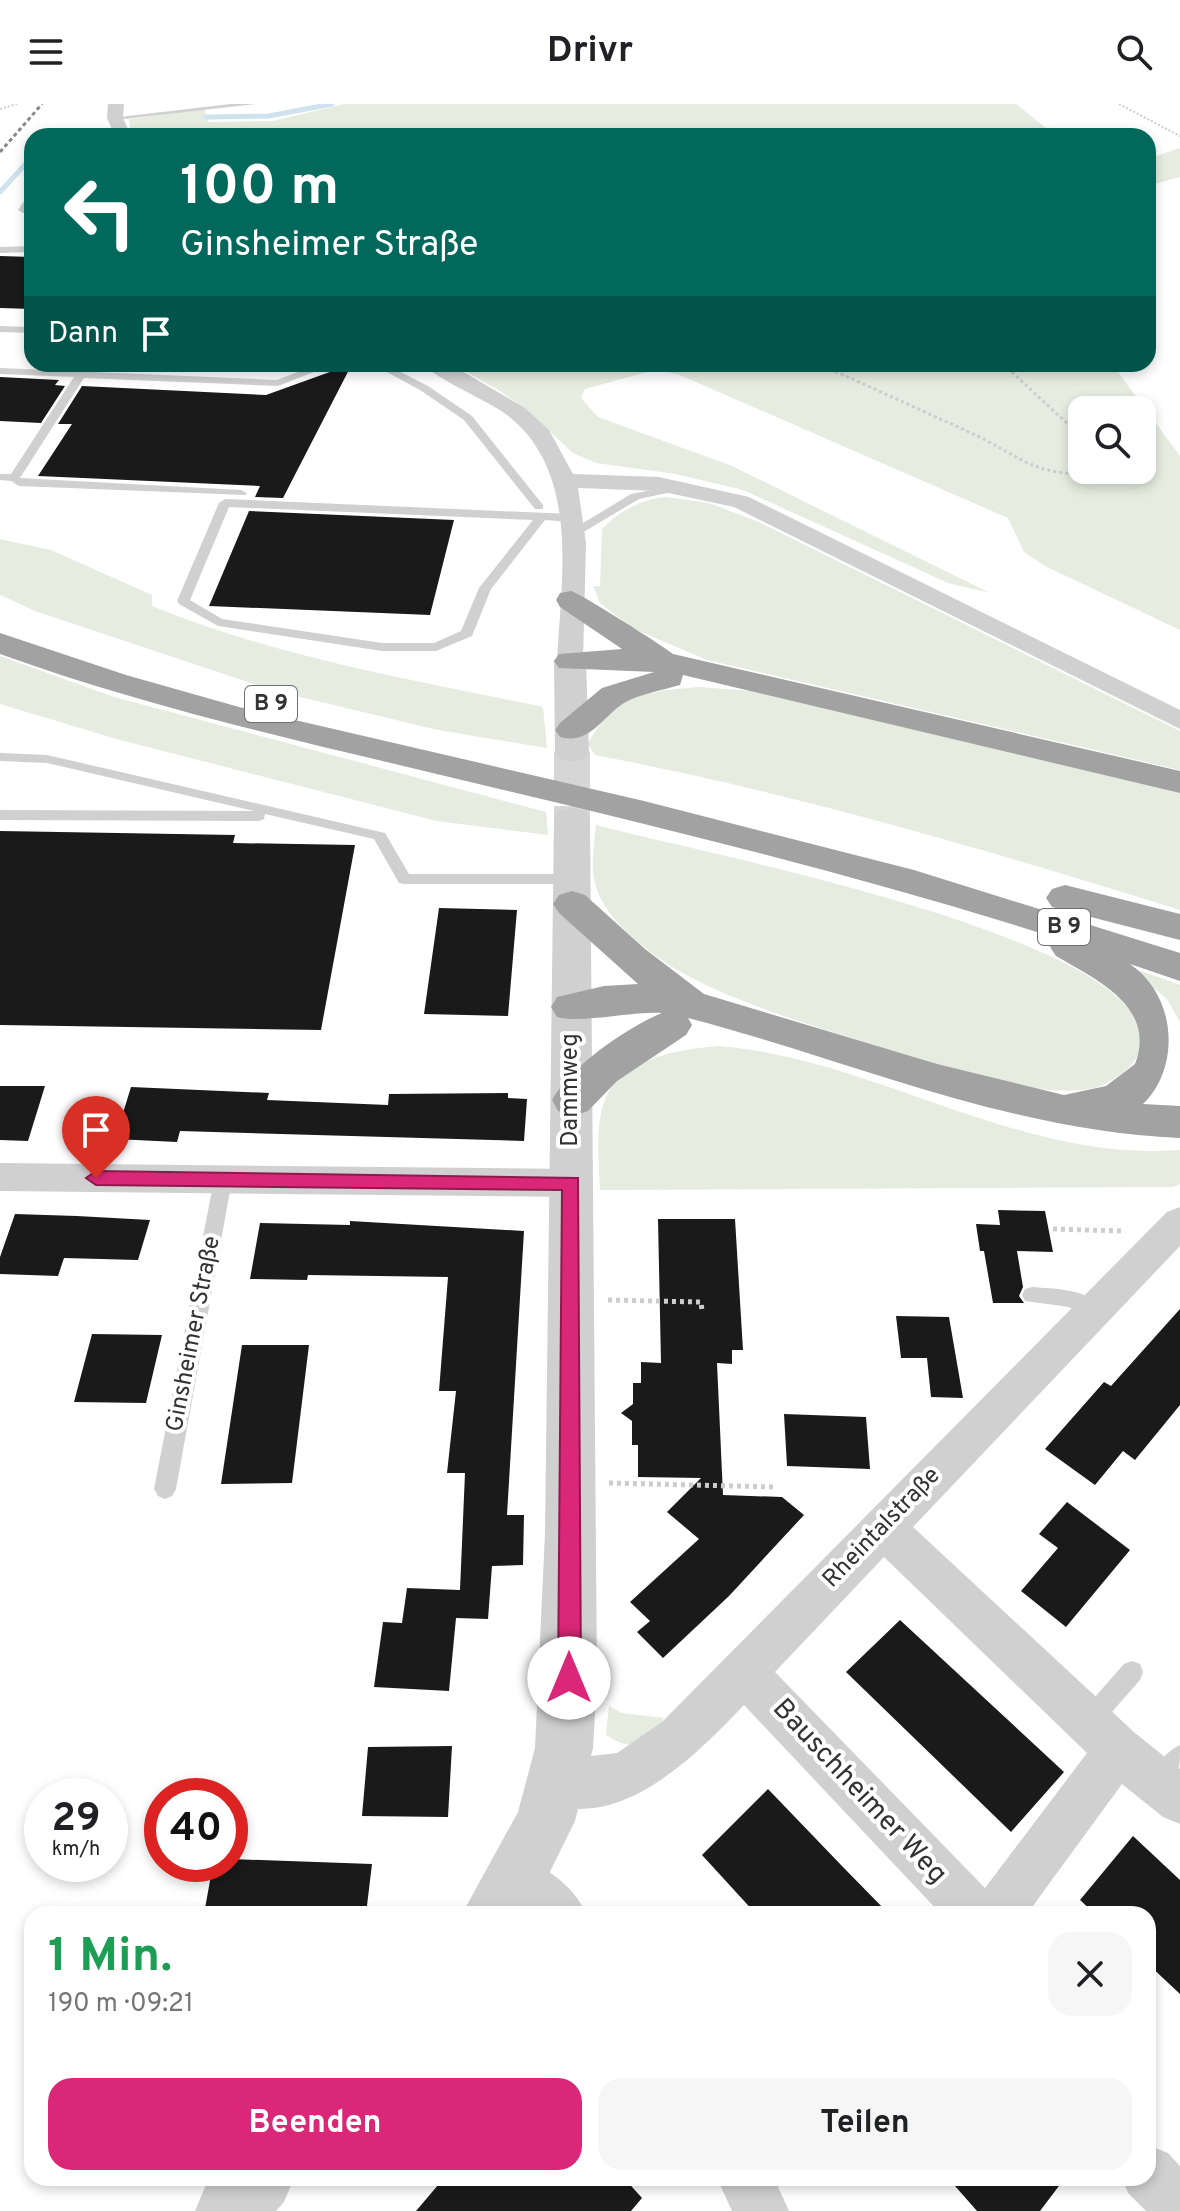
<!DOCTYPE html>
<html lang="de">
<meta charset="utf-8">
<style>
body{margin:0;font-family:Overpass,sans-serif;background:#f6f6f6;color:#202124;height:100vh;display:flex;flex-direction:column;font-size:30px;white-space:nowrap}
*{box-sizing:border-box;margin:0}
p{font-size:26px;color:#757577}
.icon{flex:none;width:44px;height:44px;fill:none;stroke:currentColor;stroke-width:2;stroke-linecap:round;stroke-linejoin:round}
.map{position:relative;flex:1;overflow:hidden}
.panel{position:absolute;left:24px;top:1802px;width:1132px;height:280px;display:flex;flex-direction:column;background:#fff;border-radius:24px;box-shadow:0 4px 12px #0003}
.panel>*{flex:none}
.top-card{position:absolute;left:24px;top:24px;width:1132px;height:244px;border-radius:24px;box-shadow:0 4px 12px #0003;background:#00695c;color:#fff;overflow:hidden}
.fabs{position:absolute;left:1068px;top:292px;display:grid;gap:16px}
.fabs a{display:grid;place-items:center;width:88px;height:88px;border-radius:16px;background:#fff;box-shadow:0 4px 12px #0003;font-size:40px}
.speed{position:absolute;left:24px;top:1674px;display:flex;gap:16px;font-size:40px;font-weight:700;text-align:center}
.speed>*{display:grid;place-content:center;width:104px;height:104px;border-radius:50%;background:#fff;box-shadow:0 4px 12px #0003;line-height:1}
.speed small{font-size:20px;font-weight:400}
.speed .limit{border:12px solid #d22;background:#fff;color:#111}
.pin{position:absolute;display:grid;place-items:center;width:68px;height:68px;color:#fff;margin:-82px -34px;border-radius:50% 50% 50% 0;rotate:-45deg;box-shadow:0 0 8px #0007}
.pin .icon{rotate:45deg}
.me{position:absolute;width:88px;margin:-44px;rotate:0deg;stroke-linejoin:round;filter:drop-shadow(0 0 6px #0008)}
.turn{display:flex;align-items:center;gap:28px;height:168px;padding:0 24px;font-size:36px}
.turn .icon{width:104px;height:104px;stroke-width:2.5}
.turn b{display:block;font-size:56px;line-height:68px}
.then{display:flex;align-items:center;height:76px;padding:0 24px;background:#0003;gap:16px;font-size:30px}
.round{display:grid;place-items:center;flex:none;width:84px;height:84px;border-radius:24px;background:#f6f6f6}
.headline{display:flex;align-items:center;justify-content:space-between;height:136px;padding:0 24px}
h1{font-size:48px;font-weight:700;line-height:60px;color:#1e9e55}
.cta{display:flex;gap:16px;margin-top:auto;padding:16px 24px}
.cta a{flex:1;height:92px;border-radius:24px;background:#db2777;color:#fff;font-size:32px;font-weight:700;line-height:92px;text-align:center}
.cta a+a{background:#f6f6f6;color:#202124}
header{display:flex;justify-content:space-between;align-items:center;height:104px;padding:0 24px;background:#fff;font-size:36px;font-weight:700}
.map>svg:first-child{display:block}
.green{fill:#e6ecdf;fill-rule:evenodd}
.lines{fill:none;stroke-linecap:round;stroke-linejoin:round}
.stream{stroke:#cfe2ee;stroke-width:5}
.building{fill:#1a1a1a}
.tertiary-tunnel{stroke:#d6d6d6;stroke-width:36;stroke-dasharray:36 18;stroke-linecap:butt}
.path-far2{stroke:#cdcdcd;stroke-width:2;stroke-dasharray:2 2;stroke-linecap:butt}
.path-far1{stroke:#cdcdcd;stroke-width:3;stroke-dasharray:3 3;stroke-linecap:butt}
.path{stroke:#cdcdcd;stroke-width:5;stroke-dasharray:4 4;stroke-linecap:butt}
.service{fill:#d0d0d0;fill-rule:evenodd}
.minor{fill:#d0d0d0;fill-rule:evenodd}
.tertiary{fill:#d0d0d0;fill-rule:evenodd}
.trunk{fill:#a2a2a2;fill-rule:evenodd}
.rail{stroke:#888;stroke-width:3;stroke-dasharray:4 3;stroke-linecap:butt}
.route{fill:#db2777;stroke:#8e194d;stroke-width:2}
.labels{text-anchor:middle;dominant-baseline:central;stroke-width:8;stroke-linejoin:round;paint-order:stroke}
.shield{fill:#fff;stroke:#707070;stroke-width:2}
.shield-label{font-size:22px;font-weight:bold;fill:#333}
.street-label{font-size:24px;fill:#333;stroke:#fff}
.near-street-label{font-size:28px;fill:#333;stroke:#fff}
</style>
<header><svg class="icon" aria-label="menu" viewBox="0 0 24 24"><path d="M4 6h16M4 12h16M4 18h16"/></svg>Drivr<svg class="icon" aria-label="search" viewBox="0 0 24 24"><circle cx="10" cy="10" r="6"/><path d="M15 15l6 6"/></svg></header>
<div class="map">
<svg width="1180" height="2107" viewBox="0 0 1180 2107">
<rect width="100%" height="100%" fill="#fff"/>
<path class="green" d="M344,0H1016L1056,32H136L139,28L130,24L129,15L204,5L208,18L273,17Z
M1180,44V73L1148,82V55Z
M453,260H1112L1180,352V526L1045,462L1024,448L1008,414L682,272L658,265L585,285L581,294L598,313L732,362L990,489L948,479L743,386L676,370L596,359L573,349L527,306L500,287ZM1082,306H1142V366H1082Z
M666,393L709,399L759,418L1180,627V666L707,556L632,524L600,499L593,482H600L602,425C619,407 642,395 666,393Z
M0,435L51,446L152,491V502C276,553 413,576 543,603L547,644L438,626L275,587L35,507L0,491Z
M0,552L114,593L546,708L548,731L437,717L120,636L0,600Z
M700,583L751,587L811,599L1180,688V806C988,746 791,688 595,651L588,640C613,590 649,587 700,583Z
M596,721C687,746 1124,828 1141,929C1145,954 1126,968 1107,979C1085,991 1048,986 1023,983C976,978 925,957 879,943C816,922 749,904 690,873C663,859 632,836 613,813C587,779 592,761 596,721Z
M1139,866L1180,881V918L1167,895L1138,871Z
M718,942C875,954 1019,1059 1180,1046V1080L1173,1083L600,1086C599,1057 594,1018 607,991C624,954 682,945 718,942Z
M609,1602L622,1609L663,1614L662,1626C636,1640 633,1648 606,1631Z"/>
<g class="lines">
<path class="stream" d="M206,13L269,12L332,0
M0,88L32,53"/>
</g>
<path class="building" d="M0,152L32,153V205L0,204Z
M352,260L283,394L255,393L260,382L38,372L72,320H58L82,282L266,291Z
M0,273L59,276L55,281L65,282L41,319L0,317Z
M249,407L454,416L430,511L209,502Z
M0,727L235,731L233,739L355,741L321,926L0,921Z
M439,804L517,806L508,912L424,910Z
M0,982H45L28,1037L0,1036Z
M131,983L269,989L267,996L388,1001L389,990L508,989V994L527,995L524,1037L180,1027L177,1038L115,1035Z
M998,1106L1045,1107L1053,1148L1017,1147L1023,1183L1019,1192L1024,1199H993L984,1147H980L976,1120L1000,1121Z
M15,1110L77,1112L150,1116L138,1156L64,1154L58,1172L0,1170V1153Z
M658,1115H735L743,1246H732V1260L717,1259L723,1391L782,1393L804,1411L729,1492L663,1554L637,1528L650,1517L630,1498L699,1435L667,1408L701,1374L638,1373V1341H632V1317L621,1309L633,1300V1279H641V1258L661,1259Z
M350,1117L524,1127L507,1411H524L523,1461L492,1462L488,1515L456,1514L449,1587L374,1583L383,1518L402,1519L407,1484L460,1486L465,1369H447L456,1287H439L448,1173L308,1171L307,1176L250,1175L260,1119L350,1121Z
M1180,1205V1301L1135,1356L1123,1347L1095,1381L1045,1345L1104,1278L1111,1282Z
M896,1212L949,1213L963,1294L931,1293L927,1254H901Z
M92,1230L162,1231L146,1299L74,1298Z
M242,1241H309L292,1379L221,1380Z
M784,1310L866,1313L870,1365L787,1362Z
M1067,1398L1130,1446L1066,1523L1021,1487L1058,1444L1039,1430Z
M900,1516L1064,1668L1011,1728L846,1568Z
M452,1642L448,1713L362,1712L368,1643Z
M768,1685L842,1762L889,1810H756L702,1751Z
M1133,1732L1180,1776V1890L1148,1860V1810H1095L1080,1796Z
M230,1755L372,1760L366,1810H204L213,1760H230Z
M444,2074H624L642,2094L631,2107H416Z
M948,2074H1065L1040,2107H977Z"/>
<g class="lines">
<path class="tertiary-tunnel" d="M572,648V715"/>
<path class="path-far2" d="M1119,0L1180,32
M0,5L17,0"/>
<path class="path-far1" d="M819,260C868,282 918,305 967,327C1020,351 1030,372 1094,370L1098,366
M1003,260L1082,333"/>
<path class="path" d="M1053,1125L1124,1127
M608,1196L701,1198L702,1207
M609,1379L776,1383"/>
<path class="service" d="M230,0H257L115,16L111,14Z
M32,85V96L27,105L32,108V114L18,106Z
M32,142V148L0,149V143Z
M0,222L32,223V229L0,228Z
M319,260H334L278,282L84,274L20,374L241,386L247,389L245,391L19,382L11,377L0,376V370H11L74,273L0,270V264L277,276Z
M372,260H385L428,282L472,312L543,401V405H535L464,316L420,286Z
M677,381L681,382V386L639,395L575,433L565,430L631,390Z
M225,395L570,410L576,414L570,418L545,416L491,485L472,532L436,547H382L218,522L179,500L177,497L219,399ZM229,403L533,416L479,484L461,527L434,539H382L222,515L190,496Z
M0,649L47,651L385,729L409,770H572L580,775L572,780H404L399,779L374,735L265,710L264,715L259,717L0,716V706L254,707L47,659L0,657Z
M223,1069L229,1071L232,1076L176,1385L172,1392L165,1395L158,1392L154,1385L214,1076L217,1071Z
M1032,1183C1054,1185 1091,1184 1103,1207L1100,1213L1093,1215L1069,1203L1025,1197L1022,1191L1025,1185Z
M1132,1557L1140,1560L1143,1568L1140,1576L1097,1625L1089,1629L1081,1625L1077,1617L1081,1609L1124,1560Z
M1180,1641C1180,1663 1180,1681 1159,1690L1151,1686L1147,1678C1153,1664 1166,1647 1180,1641Z"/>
<path class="minor" d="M108,0H124L123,14L131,32H115L107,14Z
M424,260H450L525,304L549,326L573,370L659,373L749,393L1180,606V625L734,403L659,387L578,384L586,439L583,557L579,563H561L557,557C561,475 581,368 507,311C487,296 435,275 424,260Z
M0,1059L571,1065L584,1069L589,1079L584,1089L571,1093L0,1087Z
M1180,1103V1142L913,1423L1135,1629L1180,1665V1720L1163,1713L1122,1680L1027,1810H941L744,1601C694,1653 620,1730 540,1697L533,1680L540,1663L557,1656L617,1649L662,1618L1167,1108ZM884,1453L1087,1649L985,1784L775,1568Z
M516,1750C544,1762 575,1782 586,1810C544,1810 510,1821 491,1775L498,1757Z
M1148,2041L1168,2049L1180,2062V2107H1146L1128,2089L1122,2074H1148Z
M717,2074H774L789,2107H732Z"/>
<path class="tertiary" d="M570,547L581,550L586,557L589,648L584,655L572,658L560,655L555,648L554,557L559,550Z
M572,704L585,707L590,715L597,1574L593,1644L575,1717L529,1810H462L518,1708L535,1644L545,1429L554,715L559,707Z
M213,2074H294L284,2098L276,2107H195L205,2083Z"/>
<path class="trunk" d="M571,487C578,488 668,545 673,550L1180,667V689L683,571L680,581C663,586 640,590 624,599C602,613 590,641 560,633L555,626L560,619L602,584L654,568L559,564L554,557L559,550L622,545L560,503L556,496L560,489Z
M0,529L126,571L239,603L644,697L914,766L1180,849V877L1130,860C1178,893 1180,965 1143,1000L1180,1002V1034C1008,1027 853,957 688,914L692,921L686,931L617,977L588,1007L573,1012L558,1007L552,996C571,962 626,924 662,909C630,907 581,920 557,913L551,903L557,893L604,882L638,880L559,809L553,800L559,791L572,787L585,791L645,845L704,890L937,960L1064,991L1106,982L1135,960C1157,903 1097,876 1056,852L1050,843L1056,834C862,772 664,724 466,677C309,639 152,605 0,550Z
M1065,781L1180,810V836L1052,803L1046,794L1052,785Z"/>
<path class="rail" d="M0,48L42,0"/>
</g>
<path class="route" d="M96,1067L578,1074L581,1574L578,1582L569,1586L561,1582L558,1574L562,1086L96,1081L86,1074Z"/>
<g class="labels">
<g class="shield">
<rect x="245" y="582" width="52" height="36" rx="6"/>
<rect x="1038" y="805" width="52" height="36" rx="6"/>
</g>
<g class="shield-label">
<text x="271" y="600">B 9</text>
<text x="1064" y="823">B 9</text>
</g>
<g class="street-label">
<text transform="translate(571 986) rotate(-90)">Dammweg</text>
<text transform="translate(194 1230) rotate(-79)">Ginsheimer Straße</text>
<text transform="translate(882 1424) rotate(-46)">Rheintalstraße</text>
</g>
<g class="near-street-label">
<text transform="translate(859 1688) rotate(47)">Bauschheimer Weg</text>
</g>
</g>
</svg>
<div class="fabs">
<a><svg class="icon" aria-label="search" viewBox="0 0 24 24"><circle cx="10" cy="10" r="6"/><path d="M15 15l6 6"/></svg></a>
</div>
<div class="speed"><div>29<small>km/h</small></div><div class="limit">40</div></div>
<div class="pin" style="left:96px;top:1074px;background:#d93025"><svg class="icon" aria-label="arrive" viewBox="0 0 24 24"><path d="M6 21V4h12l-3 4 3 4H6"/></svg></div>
<svg class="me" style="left:569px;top:1574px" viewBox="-20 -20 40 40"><circle r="19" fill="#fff"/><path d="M0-13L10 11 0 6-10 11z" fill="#db2777"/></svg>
<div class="top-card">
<div class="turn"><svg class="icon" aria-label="left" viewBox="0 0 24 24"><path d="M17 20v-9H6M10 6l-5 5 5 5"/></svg><div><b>100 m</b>Ginsheimer Straße</div></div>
<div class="then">Dann<svg class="icon" aria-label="arrive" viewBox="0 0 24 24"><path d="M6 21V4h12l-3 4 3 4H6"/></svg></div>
</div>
<section class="panel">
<div class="headline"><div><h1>1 Min.</h1><p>190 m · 09:21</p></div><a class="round"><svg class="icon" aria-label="close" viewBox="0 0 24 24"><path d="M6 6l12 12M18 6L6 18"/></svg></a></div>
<div class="cta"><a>Beenden</a><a>Teilen</a></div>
</section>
</div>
